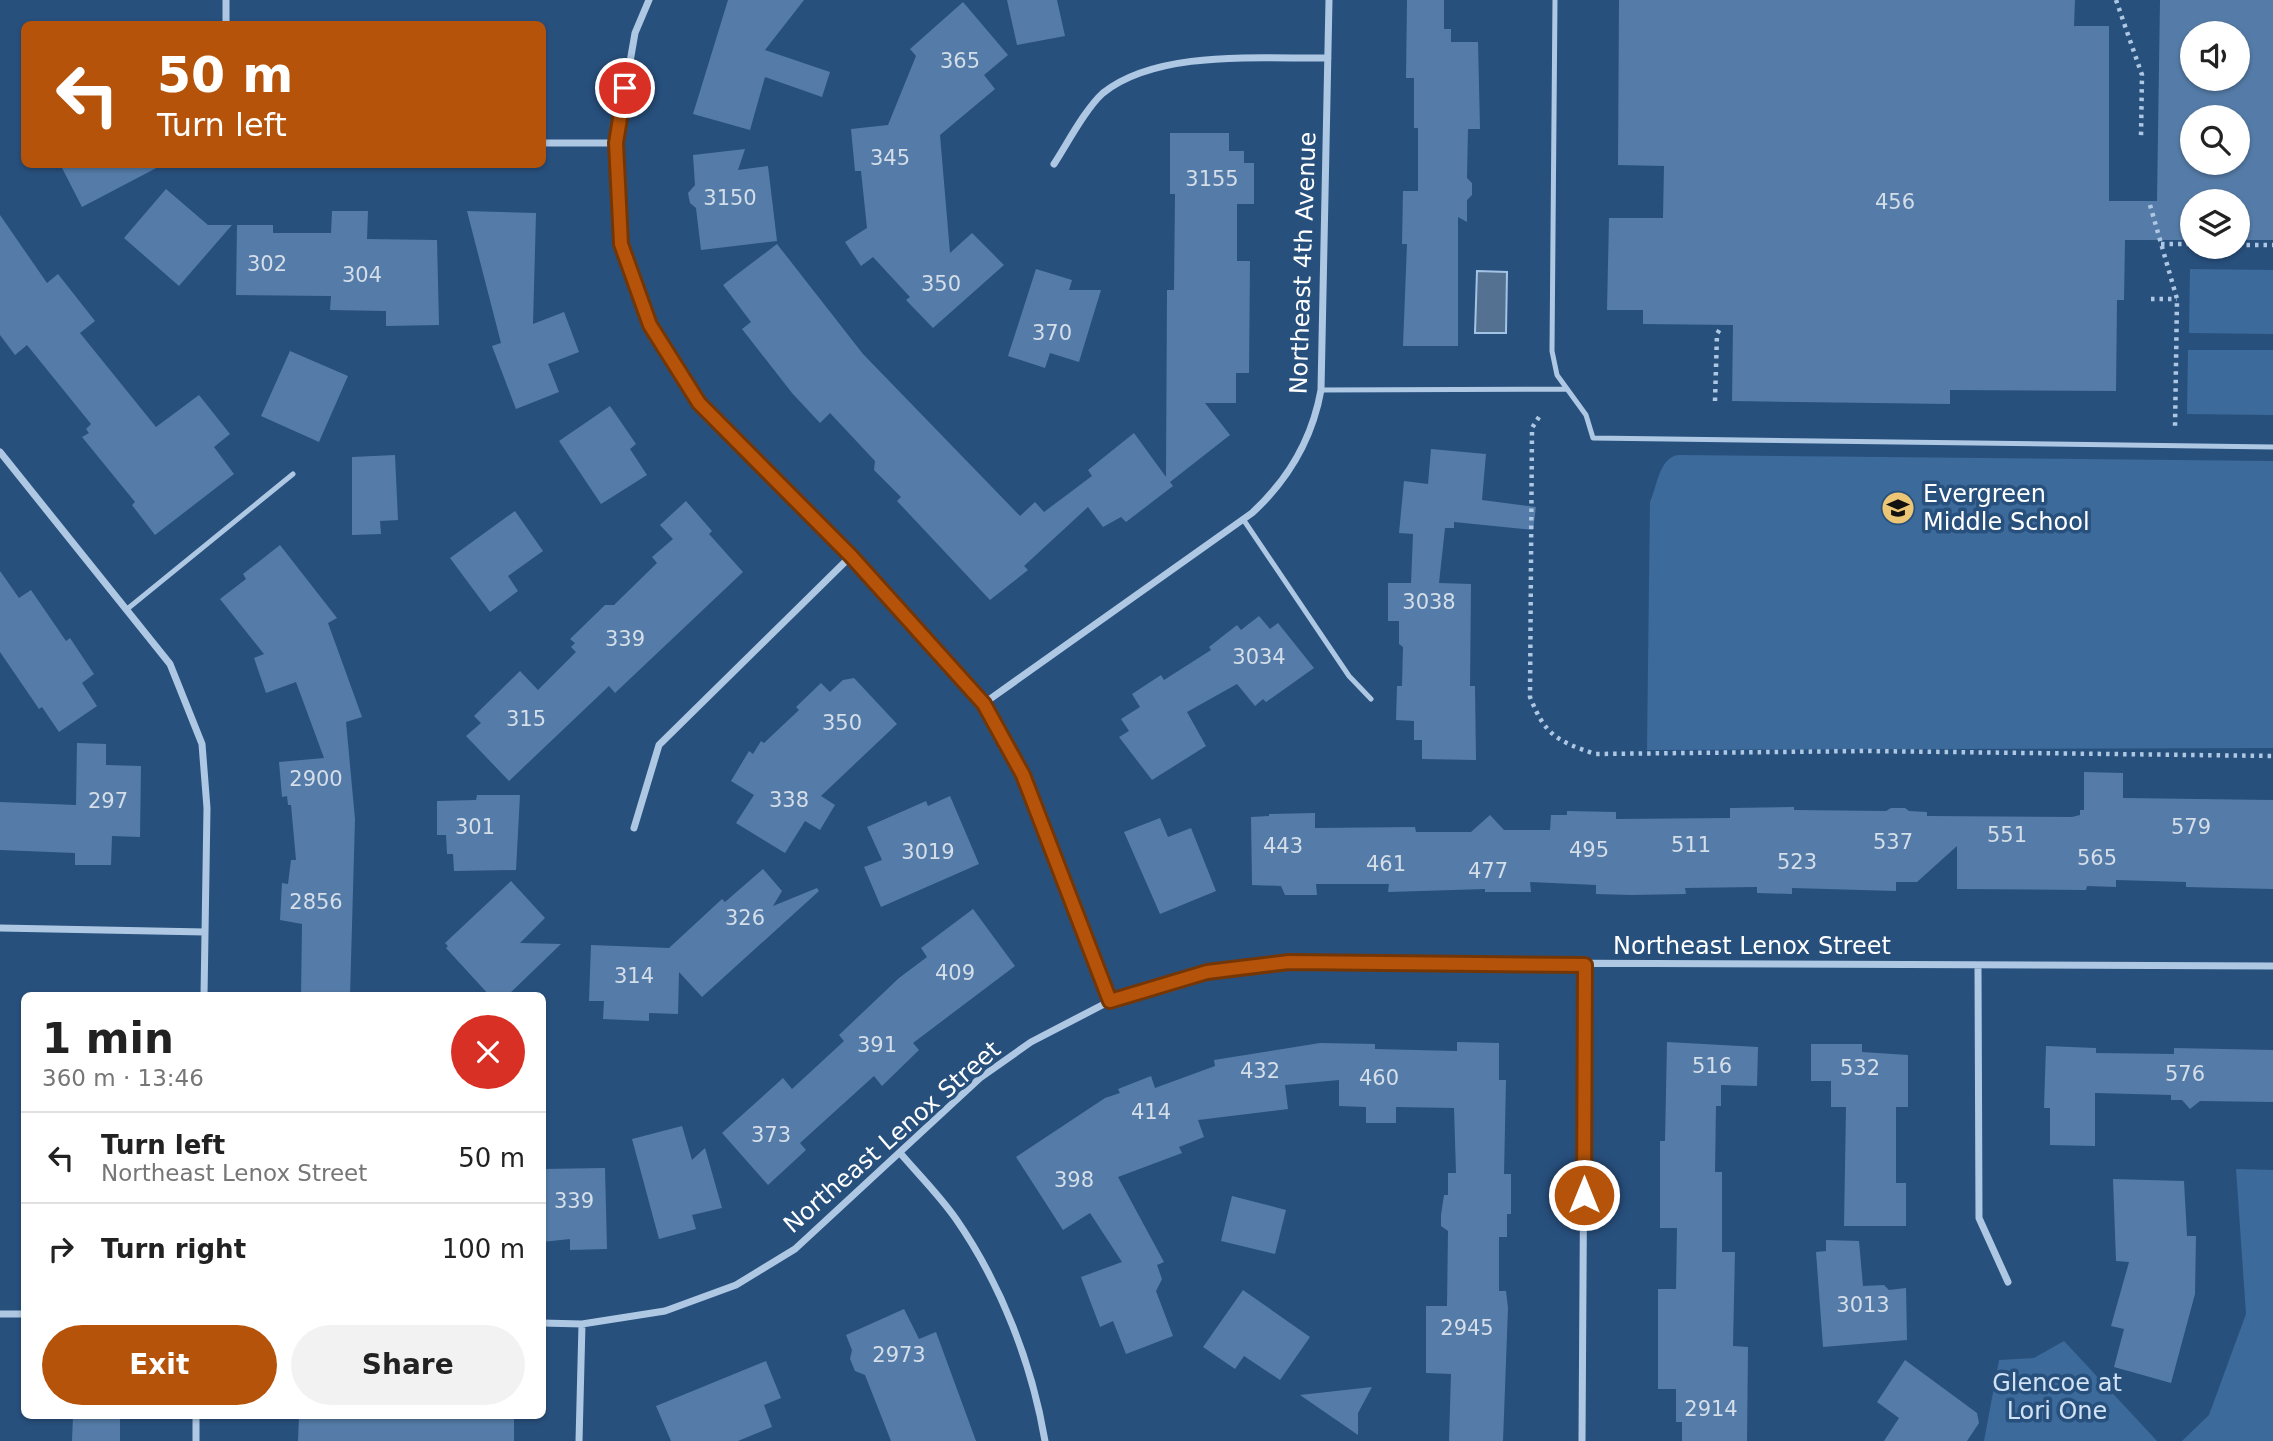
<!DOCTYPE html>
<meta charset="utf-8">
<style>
body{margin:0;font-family:"DejaVu Sans",sans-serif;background:#f2f2f2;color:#222;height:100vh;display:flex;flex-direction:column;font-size:26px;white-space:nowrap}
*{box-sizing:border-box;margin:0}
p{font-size:23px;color:#767676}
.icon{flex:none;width:38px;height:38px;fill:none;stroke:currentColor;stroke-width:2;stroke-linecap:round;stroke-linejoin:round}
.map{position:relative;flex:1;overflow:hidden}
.details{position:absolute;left:21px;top:992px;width:525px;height:427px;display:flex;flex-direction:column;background:#fff;border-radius:10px;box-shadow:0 2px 5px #0004}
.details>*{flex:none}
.banner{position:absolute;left:21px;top:21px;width:525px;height:147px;border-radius:10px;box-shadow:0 2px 5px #0004;background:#b45309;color:#fff;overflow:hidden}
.tools{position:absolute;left:2180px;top:21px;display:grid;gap:14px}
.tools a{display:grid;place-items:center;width:70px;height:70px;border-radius:50%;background:#fff;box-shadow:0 2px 5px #0004;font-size:35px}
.pin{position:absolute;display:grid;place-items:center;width:60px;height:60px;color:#fff;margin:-30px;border:4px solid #fff;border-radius:50%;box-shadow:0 2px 7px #0007}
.me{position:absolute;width:77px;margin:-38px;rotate:0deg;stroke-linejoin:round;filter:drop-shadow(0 0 5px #0008)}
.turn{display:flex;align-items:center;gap:24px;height:147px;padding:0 21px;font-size:32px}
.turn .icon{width:91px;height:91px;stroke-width:2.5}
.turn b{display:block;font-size:49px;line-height:60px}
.round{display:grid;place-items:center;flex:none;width:74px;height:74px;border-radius:37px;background:#f2f2f2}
.overview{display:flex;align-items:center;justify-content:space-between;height:119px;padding:0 21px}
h1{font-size:42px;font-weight:700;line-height:52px}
.action{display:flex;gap:14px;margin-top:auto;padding:14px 21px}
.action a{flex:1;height:80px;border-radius:42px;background:#b45309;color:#fff;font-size:28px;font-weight:700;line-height:80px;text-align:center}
.action a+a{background:#f2f2f2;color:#222}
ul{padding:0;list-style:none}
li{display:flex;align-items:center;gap:21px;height:91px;padding:0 21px;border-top:2px solid #e0e0e0}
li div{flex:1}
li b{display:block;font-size:26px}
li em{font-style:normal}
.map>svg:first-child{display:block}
.green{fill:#3c6a9b}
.water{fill:#547191;stroke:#a3c3e5;stroke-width:2}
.building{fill:#557ca8;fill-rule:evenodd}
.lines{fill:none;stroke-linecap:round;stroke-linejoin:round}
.path{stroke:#aec8e4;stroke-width:4.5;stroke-dasharray:3.5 5;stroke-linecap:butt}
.service{stroke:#aec8e4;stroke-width:5}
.minor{stroke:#aec8e4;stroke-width:7}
.route-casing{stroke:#753606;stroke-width:18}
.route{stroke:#b45309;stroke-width:12}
.labels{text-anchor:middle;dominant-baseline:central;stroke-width:7;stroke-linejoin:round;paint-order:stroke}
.number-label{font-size:21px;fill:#d4dee9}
.street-label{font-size:24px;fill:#fff;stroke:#28507d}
.poi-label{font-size:24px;fill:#fff;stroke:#28507d;text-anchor:start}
.park-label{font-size:24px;fill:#d1e2f4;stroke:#28507d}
</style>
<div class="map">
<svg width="2273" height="1441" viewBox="0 0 2273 1441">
<rect width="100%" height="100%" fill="#28507d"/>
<path class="green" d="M2190,269L2273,270V334L2189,333Z
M2188,350H2273V415L2187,414Z
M1678,455L2273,461V748L1647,750L1650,502C1657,487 1659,458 1678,455Z
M2236,1169L2273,1170V1441H2182L2209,1415L2246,1314Z
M2064,1341L2157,1441H1984L1999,1360L2034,1358Z"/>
<path class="water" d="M1477,271L1507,272L1506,333H1475Z"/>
<path class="building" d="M728,0H804L765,50L830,72L822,97L765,77L750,130L693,114Z
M1007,0H1057L1065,36L1017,45Z
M1407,0H1444V29H1451V42H1478L1480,129H1468L1467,178L1472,183V195L1467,200V222L1458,217V346H1403L1407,244H1402L1403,191H1418V128H1414V78H1406Z
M1619,0H2075L2074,26H2109V201H2157L2160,0H2273V240H2238V201H2193V240H2125L2124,300H2117L2116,391L1950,390V404L1732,401L1733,325L1643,324V310H1607L1609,218H1663L1664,166L1618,165ZM2193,33H2238V79H2193ZM2193,117H2238V163H2193Z
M963,2L1008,55L984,75L995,89L940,135L950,253L972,233L1004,265L933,328L906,300L910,297L873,257L861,266L845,242L867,228L861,171H855L851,129L888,125L916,56L910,49Z
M1170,133H1229V151H1244V163H1254V204H1237V261H1250L1249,373H1236V403H1205L1230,435L1170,482L1173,486L1126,522L1121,517L1103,527L1088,507L1024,566L1028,570L990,600L897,501L901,497L874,470L875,461L830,413L820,423L792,393L742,329L751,322L723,285L777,244L863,354L1020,516L1035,502L1044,512L1092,476L1088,470L1134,433L1166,477L1167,290H1174L1175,194H1170Z
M745,149L738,170L768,166L777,241L701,250L696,208L690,203L688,193L695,185L693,155Z
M60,164H164L82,207Z
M166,189L208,225H232L179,286L124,238Z
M332,211H368L367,239L437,240L439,325L386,326V311L330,310L331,296L236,295L237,225H273V233H331Z
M467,211L536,213L533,324L564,312L579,352L548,364L559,392L516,409L492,346L501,343Z
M0,215L47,283L58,274L95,321L80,333L156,427L199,395L230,434L214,447L234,474L155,535L132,505L135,502L82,437L89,433L86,429L91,424L27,345L15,355L0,335Z
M1036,269L1072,280L1069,290H1101L1079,362L1050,353L1045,368L1008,356Z
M290,351L348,376L319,442L261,416Z
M610,406L636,444L630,449L647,475L601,504L559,441Z
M1431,449L1486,454L1482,500L1536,507L1533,530L1454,522V528H1445L1439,583L1471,584L1470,686H1475L1476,760L1422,759V740H1414V721L1396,720L1397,686H1402L1403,647L1399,644V621H1388V583H1411L1413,534L1399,533L1404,481L1428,484Z
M395,455L398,520L380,521L381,534L352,535V457Z
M686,501L712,531L709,534L743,572L615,693L609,686L509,781L466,736L481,723L474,716L520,671L538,690L576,652L571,647L575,643L570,639L605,605H614L657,563L652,557L673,539L660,525Z
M515,511L543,551L508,576L518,591L490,612L450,558Z
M280,545L337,618L328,623L362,717L346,722L355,819L350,996H301L302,924L280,920L282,883L288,884L291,860H296L291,805H288L287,796L282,797L279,762L324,758L296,682L266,693L254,658L264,654L220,599L246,579L243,574Z
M0,571L19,598L31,590L66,641L70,638L94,674L82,683L97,706L59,732L42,707L39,709L0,652Z
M1259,616L1270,629L1278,623L1314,668L1266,702L1263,699L1255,706L1237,684L1187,712L1206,746L1152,780L1119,737L1129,731L1121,719L1140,707L1132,694L1161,675L1164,680L1211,650L1209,647L1237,625L1241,630Z
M854,678L897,724L821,796L835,805L820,830L805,821L785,853L736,823L754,795L731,781L749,751L753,754L761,741L764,743L799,710L796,707L821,683L830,692L843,680Z
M77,743L106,744V765L141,766L140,837L112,836L111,865H75V853L0,850V802L76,805Z
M2084,772L2123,773V798L2273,800V889L2186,887V882L2116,880V887L2087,886L2086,890L1957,889V846L1917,882H1896V891L1792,888V894L1757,893V887L1685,888L1686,894L1631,895L1596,894V885L1530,882L1531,892H1485V889L1388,892L1389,884H1316L1317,895H1285L1281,886L1252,885L1251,817L1269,816V814L1315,813V828L1415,827L1416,832H1471L1490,815L1504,830H1550L1551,815H1567V811L1616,812V819L1730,818V808L1794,807V810L1886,811L1891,808H1905L1909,811L1927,812V816L2072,817L2080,815V810H2084Z
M477,795H520L516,870L454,871L453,854H447L446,835H437V801L476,800Z
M950,796L979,864L881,907L864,867L882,860L867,827L926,801L928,806Z
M1160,818L1168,837L1191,828L1216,891L1160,914L1124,832Z
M763,869L782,891L773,906L817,888L819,891L702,997L679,972L678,1014L649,1013V1021L603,1019L604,1001H589L591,945L669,948L722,899L725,902Z
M511,881L545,918L520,943L561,944L507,996H490L446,948L448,946L445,943Z
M973,909L1015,966L913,1043L919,1050L882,1086L874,1076L800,1143L806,1150L768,1185L722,1133L783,1078L792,1089L844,1041L839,1035L899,978L927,957L921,948Z
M1457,1042L1499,1043V1080H1506L1504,1174H1511V1214H1507V1237H1499V1291H1506L1508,1308L1503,1441H1449L1451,1374L1426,1373V1306H1447L1448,1231L1441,1226V1215L1444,1195H1448V1173H1456L1454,1108L1396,1107V1123H1366V1107L1339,1106V1080L1285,1085L1288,1109L1198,1120L1204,1137L1179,1147L1182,1153L1118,1177L1164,1262L1157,1265L1162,1279L1156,1291L1173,1336L1126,1354L1113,1321L1100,1327L1081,1277L1122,1262L1090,1213L1063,1230L1016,1157L1105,1098L1120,1093L1118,1089L1151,1076L1155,1088L1215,1066L1214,1060L1320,1043L1375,1044V1049L1457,1051Z
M1667,1042L1758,1047L1757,1086L1721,1085V1106H1716L1715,1172H1722V1252H1735L1733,1346L1748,1347L1747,1441H1682V1422H1676V1389H1658V1289H1676L1677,1228H1660V1141H1665Z
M1811,1044H1862V1052L1908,1055V1107H1896V1183H1906V1226H1844L1846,1107H1831V1081H1811Z
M2046,1046L2096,1048V1053L2174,1054V1048L2273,1050V1102L2200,1101L2190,1109L2182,1100H2171V1095L2095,1093V1146L2050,1145V1108H2044Z
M682,1126L692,1160L705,1148L722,1208L692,1215L696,1229L659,1239L632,1139Z
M605,1168L607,1249L570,1250V1239L542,1242V1169Z
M2113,1179L2184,1181L2187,1236H2196L2195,1294L2171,1383L2114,1367L2124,1329L2111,1326L2129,1262L2116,1261Z
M1232,1196L1286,1210L1275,1254L1221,1241Z
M1826,1240L1859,1241L1863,1286L1884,1285L1889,1290L1906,1288L1907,1340L1823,1347L1816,1252L1826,1251Z
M1243,1290L1310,1337L1280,1380L1244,1356L1235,1369L1203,1347Z
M904,1309L919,1339L936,1332L976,1441H891L865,1375L855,1371L850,1359L852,1350L846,1335Z
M1905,1360L1977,1413L1979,1423L1967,1441H1884L1899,1418L1877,1402Z
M766,1361L781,1398L764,1405L772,1427L738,1441H671L656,1406Z
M1372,1387L1358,1413V1435L1300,1395Z
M73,1416H120V1441H72Z
M299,1416H514V1441H298Z"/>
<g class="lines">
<path class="path" d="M2116,0L2142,75L2141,137
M2150,205L2177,299L2175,428
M2161,244H2193
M2238,245H2273
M2151,299H2177
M1715,401L1717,334L1720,329
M1539,417L1532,428L1530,697C1545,735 1557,741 1595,754L1866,751L2273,756"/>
<path class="service" d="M1555,0L1552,351L1557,375L1586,415L1593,438L2273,447
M1321,390L1567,389
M1243,519L1349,676L1371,699
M126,610L293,474"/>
<path class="minor" d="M226,0V24
M649,0L635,33L616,143L621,244L650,325L699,403L851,556L983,704L1023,775L1110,1001
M542,143H616
M1054,164C1067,144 1086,108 1103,93C1158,49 1262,59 1328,58
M0,452L170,664L202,744L207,808L204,996
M983,704L1252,513C1289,479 1312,440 1321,390L1329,0
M634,828L659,745L851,556
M0,928L205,932
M1978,966L1979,1218L2008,1282
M901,1154C919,1175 940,1196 956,1219C1001,1284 1032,1364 1045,1441
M0,1314H24
M542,1323L582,1324L665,1311L736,1285L795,1249L980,1078L1031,1042L1110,1001L1207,972L1289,962L2273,966
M196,1441V1416
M579,1441L582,1324
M1582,1441L1585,965"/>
</g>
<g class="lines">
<defs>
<path id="route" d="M625,88L616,143L621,244L650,325L699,403L851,556L984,704L1023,775L1110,1001L1207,972L1289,962L1585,965L1584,1195"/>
</defs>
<use href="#route" class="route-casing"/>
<use href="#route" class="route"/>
</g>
<defs>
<symbol id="school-disc" viewBox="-11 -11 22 22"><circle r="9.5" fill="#ecc675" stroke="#28507d"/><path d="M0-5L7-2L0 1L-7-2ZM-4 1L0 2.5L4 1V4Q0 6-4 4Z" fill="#111"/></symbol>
</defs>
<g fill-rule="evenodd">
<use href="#school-disc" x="1879" y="489" width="38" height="38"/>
</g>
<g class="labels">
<g class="number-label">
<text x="960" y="61">365</text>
<text x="890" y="158">345</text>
<text x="1212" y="179">3155</text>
<text x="730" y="198">3150</text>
<text x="1895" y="202">456</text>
<text x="267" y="264">302</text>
<text x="362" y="275">304</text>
<text x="941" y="284">350</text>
<text x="1052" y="333">370</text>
<text x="1429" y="602">3038</text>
<text x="625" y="639">339</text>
<text x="1259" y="657">3034</text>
<text x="526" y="719">315</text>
<text x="842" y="723">350</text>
<text x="316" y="779">2900</text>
<text x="789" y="800">338</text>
<text x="108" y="801">297</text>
<text x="475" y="827">301</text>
<text x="2191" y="827">579</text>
<text x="2007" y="835">551</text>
<text x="1893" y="842">537</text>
<text x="1691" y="845">511</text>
<text x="1283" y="846">443</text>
<text x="1589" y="850">495</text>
<text x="928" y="852">3019</text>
<text x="2097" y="858">565</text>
<text x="1797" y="862">523</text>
<text x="1386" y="864">461</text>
<text x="1488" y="871">477</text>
<text x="316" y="902">2856</text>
<text x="745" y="918">326</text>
<text x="955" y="973">409</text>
<text x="634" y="976">314</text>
<text x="877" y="1045">391</text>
<text x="1712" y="1066">516</text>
<text x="1860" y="1068">532</text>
<text x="1260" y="1071">432</text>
<text x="2185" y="1074">576</text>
<text x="1379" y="1078">460</text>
<text x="1151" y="1112">414</text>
<text x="771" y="1135">373</text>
<text x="1074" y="1180">398</text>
<text x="574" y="1201">339</text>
<text x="1863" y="1305">3013</text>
<text x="1467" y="1328">2945</text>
<text x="899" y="1355">2973</text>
<text x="1711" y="1409">2914</text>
</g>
<g class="street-label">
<text transform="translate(1303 263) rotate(-88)">Northeast 4th Avenue</text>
<text x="1752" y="946">Northeast Lenox Street</text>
<text transform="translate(892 1137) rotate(-41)">Northeast Lenox Street</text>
</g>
<g class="poi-label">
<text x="1923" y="494">Evergreen<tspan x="1923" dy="28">Middle School</tspan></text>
</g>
<g class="park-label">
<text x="2057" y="1383">Glencoe at<tspan x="2057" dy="28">Lori One</tspan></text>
</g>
</g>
</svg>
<div class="tools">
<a><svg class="icon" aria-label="sound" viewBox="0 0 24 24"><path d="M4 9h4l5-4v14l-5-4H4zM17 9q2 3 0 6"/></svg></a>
<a><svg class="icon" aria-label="search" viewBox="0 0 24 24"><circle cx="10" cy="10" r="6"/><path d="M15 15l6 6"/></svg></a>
<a><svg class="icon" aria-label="layers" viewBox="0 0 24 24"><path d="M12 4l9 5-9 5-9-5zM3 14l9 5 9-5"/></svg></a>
</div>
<div class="pin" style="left:625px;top:88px;background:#d93025"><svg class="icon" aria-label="arrive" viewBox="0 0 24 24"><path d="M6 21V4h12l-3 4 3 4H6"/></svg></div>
<svg class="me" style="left:1584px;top:1195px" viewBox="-20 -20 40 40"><circle r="17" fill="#b45309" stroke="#fff" stroke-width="3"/><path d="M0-11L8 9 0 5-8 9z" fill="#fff"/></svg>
<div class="banner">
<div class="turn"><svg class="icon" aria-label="left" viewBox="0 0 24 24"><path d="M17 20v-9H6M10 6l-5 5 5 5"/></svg><div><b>50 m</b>Turn left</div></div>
</div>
<section class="details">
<div class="overview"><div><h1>1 min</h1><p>360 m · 13:46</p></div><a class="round" style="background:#d93025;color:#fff"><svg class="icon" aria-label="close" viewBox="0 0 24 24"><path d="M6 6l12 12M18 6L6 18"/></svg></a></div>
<ul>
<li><svg class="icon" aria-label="left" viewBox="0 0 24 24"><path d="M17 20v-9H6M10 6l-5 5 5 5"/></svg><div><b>Turn left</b><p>Northeast Lenox Street</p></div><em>50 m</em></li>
<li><svg class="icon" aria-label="right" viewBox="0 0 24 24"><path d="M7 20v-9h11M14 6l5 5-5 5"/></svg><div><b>Turn right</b></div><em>100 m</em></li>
</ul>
<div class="action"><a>Exit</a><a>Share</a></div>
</section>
</div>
